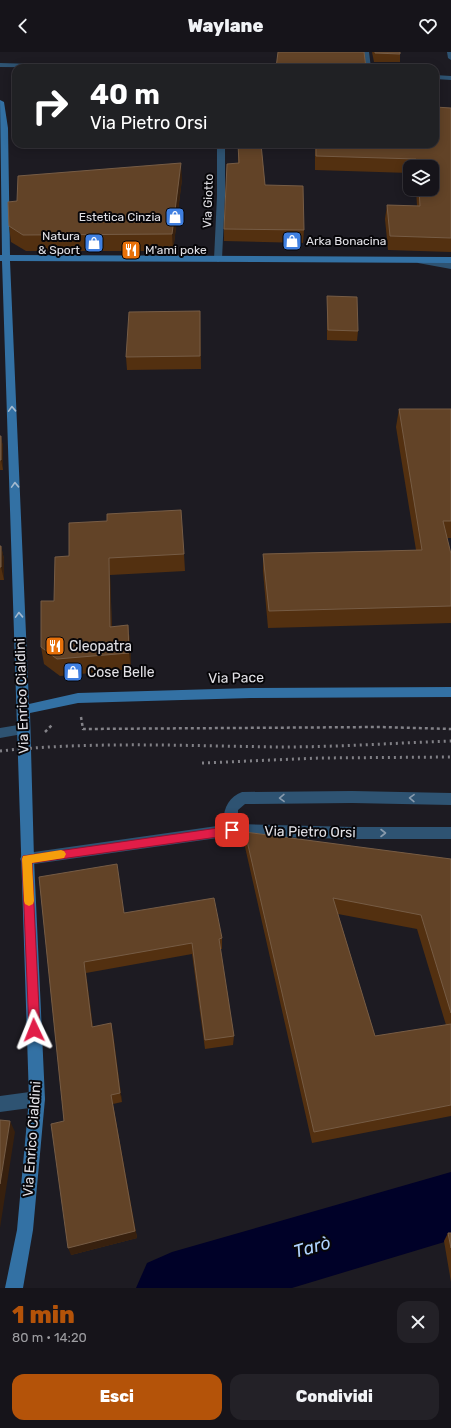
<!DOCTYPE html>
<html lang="it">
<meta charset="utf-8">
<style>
body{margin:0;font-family:Rubik,sans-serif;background:#232127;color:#f1f3f6;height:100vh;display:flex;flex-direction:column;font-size:15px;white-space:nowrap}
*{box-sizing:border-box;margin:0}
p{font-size:13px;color:#9e9ea2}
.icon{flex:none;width:22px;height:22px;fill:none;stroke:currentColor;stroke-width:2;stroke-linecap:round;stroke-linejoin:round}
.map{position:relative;height:1236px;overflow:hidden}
.details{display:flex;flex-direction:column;background:#16141a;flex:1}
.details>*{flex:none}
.top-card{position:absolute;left:12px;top:12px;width:427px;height:84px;border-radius:12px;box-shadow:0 2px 10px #0003,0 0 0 1px #353339;background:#202124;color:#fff;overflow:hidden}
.controls{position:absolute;left:403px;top:108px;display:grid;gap:8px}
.controls a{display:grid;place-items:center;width:36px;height:36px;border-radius:8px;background:#16141a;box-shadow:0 2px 10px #0003,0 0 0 1px #353339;font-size:20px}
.pin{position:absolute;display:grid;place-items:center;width:34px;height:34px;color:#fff;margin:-17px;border-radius:8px;box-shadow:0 2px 6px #0006}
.me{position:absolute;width:44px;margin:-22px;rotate:358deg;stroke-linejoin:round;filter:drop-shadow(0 0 3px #0008)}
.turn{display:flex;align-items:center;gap:14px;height:84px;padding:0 12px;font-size:18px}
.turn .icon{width:52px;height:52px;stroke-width:2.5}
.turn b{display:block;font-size:28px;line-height:34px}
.round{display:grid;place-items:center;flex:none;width:42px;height:42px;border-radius:12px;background:#232127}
.overview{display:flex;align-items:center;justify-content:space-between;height:68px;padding:0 12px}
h1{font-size:24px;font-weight:800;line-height:30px;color:#b45309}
.action{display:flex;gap:8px;margin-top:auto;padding:8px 12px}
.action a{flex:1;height:46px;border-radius:12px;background:#b45309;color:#fff;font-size:16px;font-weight:800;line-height:46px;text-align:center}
.action a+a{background:#232127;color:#f1f3f6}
header{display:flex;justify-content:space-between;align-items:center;height:52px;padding:0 12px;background:#16141a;font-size:18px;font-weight:800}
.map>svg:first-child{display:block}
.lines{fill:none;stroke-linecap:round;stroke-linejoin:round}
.river{fill:#000128;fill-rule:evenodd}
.path{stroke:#838288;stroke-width:2.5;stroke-dasharray:3 3;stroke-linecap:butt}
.street{fill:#2e5372;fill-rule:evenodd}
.secondary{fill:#3371a4;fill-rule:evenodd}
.rail{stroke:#818086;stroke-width:3;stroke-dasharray:2 4;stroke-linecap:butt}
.wall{fill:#533010;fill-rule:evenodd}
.shaded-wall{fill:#37200e}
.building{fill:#624327;stroke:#765c45}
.oneway{stroke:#a5bacf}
.oneway2{stroke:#889aac}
.route{fill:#e11d48;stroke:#92132f}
.slow{fill:#f59e0b}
.labels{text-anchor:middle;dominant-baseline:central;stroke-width:4;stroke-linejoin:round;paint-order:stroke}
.far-street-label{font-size:12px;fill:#e2e1e6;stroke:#070609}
.far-poi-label{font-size:12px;fill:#e2e1e6;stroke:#070609;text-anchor:end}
.poi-label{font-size:14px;fill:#e2e1e6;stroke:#070609;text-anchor:start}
.street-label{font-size:14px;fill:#e2e1e6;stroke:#070609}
.near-water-label{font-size:18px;font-style:italic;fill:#afd2fe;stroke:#070609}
</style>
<header><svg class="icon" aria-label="back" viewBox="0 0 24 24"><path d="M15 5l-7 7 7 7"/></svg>Waylane<svg class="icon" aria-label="heart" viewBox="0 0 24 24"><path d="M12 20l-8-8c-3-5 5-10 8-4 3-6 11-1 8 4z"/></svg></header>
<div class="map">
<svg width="451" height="1236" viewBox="0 0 451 1236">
<rect width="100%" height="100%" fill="#1d1b22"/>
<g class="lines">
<path class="river" d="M451,1120V1188L292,1236H136L147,1211L172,1200Z"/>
<path class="path" d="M81,665L83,677L380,675L451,677
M45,680L53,672"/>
<path class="street" d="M363,0H369L371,16H365Z
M447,0H451V8L448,6Z
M0,11L105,14L108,16L0,15Z
M435,23L451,24V28L435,27Z
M217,92H225V144L222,207L218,210L214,207L217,144Z
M421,206L451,211V217L418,211L417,209L418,207Z
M24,672L28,673L30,677L28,681L0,686V676Z
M352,739L451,741V753L352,751L245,752L238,758V772L354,775H451V787H354L232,784L27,813L22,811L20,807L22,803L27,801L224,773C222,759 228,745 242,740Z
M37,1039L43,1041L45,1047L43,1053L37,1055L0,1060V1044Z"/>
<path class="secondary" d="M0,48L4,50L8,76L10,203L451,205V211L10,209L29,652L78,641L251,636L451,635V645L251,646L78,651L30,661L34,807L45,1047L33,1178L23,1236H5L17,1178L29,1047L2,209H0V203H2Z"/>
<path class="rail" d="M0,699C93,689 188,694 281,695C338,695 395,691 451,689
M202,711L319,706L451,705"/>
</g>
<path class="wall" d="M372,0H400V10H374Z
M451,56V200L388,198L385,167L387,153L417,154L416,137H432V115H410V121L315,118V92H435Z
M102,92H138L102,93Z
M238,92H261L265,133L304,178L303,191L224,189V177L238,111Z
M182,127L173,199H26L11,190L9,174L17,149Z
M327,244L358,279L357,289L327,288Z
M200,259L201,317L127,318L126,305Z
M399,357H451V486H447L451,502V571L268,576L263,519V502L416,498L396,375Z
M0,384L3,394V418H0Z
M0,494H1L4,507V528H0Z
M184,502L185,519L110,523L112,575L128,573L130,590L131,617L60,624L44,612L41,595L54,549L69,504Z
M245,780L451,807V1064L312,1091L245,795ZM338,862L417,877L446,973L375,984Z
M39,825L124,861L222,886V897H220L234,984L233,993L205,997L192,902L86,921L93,975L113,981L122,1050L113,1052L137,1186L71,1203L64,1069Z
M448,1181H451V1230L444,1189Z"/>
<path class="shaded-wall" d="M181,111L182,127L173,199L172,182Z
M1,384L3,394V418L1,408Z
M1,494L4,507V528L1,515Z
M109,506L110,523L112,591L110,575Z
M128,573L130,590L131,617L129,601Z
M84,910L86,921L94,985L92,975Z
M111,971L113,981L122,1050L120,1041Z
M111,1043L137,1186L71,1203L68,1196Z
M10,1069L15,1080L0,1176V1132Z"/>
<path class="building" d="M278,0H364L366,16H276Z
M375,0H400V2L375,1Z
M112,14L145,15V16H104Z
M435,55L451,56V186L390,184L387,153L420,154L419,137H432V115H417L416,107L316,104V92H435Z
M238,92H261L265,133L303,134L304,178L224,177L227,112L239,111Z
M181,111L172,182L23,183L9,174L8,150L17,149L18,124Z
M327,244L357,245L358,279L328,278Z
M200,259V304L126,305L129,260Z
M399,357H451V469H443L451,502V554L269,559L263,502L422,498Z
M0,384H1V408H0Z
M181,458L184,502L109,506L110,575L128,573L129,601L57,607L41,595V549H54L55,505L69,504V471L107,469V462Z
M0,494H1V515H0Z
M245,780L451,807V961L421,863L333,846L375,984L451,972V1053L314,1080Z
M117,812L124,861L214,846L222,886L219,887L234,984L205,988L192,891L84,910L92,975L111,971L120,1041L111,1043L135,1179L68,1196L51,1072L64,1069L39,825Z
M0,1068L10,1069L0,1132Z
M448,1181H451V1196Z"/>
<defs><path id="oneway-chevron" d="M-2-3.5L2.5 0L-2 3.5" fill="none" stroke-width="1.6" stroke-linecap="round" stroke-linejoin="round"/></defs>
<g class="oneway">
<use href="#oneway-chevron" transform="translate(12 357) rotate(-92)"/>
<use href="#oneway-chevron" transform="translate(15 433) rotate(-92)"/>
<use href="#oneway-chevron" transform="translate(19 563) rotate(-92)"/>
</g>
<g class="oneway2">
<use href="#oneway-chevron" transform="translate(282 746) rotate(179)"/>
<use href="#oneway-chevron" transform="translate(412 746) rotate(-179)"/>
<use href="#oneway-chevron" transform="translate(383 781)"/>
</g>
<path class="route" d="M232,774L236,775L237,778L236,781L232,783L32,811L40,978L38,982L34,984L30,982L29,978L22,807L23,804Z"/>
<path class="slow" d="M61,798L64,799L66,802L64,806L32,811L34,849L33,852L29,854L25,852L24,849L22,807L23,804Z"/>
<defs>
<symbol id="shop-square" viewBox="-11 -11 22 22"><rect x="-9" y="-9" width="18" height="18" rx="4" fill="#3f7fe0" stroke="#070609"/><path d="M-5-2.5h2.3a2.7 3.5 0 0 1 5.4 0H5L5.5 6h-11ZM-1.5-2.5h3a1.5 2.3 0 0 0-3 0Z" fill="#fff"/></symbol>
<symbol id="restaurant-square" viewBox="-11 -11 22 22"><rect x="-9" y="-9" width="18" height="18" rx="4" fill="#e8710a" stroke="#070609"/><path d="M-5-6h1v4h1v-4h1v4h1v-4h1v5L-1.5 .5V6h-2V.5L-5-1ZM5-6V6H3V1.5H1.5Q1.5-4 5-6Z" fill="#fff"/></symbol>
</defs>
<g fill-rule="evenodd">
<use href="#shop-square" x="164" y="154" width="22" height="22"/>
<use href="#shop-square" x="281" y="178" width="22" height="22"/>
<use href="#shop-square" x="83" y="180" width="22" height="22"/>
<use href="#restaurant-square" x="120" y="187" width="22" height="22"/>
<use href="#restaurant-square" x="44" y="583" width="22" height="22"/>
<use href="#shop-square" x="62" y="609" width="22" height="22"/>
</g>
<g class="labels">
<g class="far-street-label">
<text transform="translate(208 149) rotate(-88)">Via Giotto</text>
</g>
<g class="far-poi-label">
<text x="161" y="165">Estetica Cinzia</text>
<text x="80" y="184">Natura<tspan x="80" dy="14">&amp; Sport</tspan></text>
<text x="306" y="189" text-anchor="start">Arka Bonacina</text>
<text x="145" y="198" text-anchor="start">M'ami poke</text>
</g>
<g class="poi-label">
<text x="69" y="594">Cleopatra</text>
<text x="87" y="620">Cose Belle</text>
</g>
<g class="street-label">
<text transform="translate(236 626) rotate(-1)">Via Pace</text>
<text transform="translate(22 644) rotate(-92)">Via Enrico Cialdini</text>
<text transform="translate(310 780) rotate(1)">Via Pietro Orsi</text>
<text transform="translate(32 1087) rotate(-86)">Via Enrico Cialdini</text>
</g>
<g class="near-water-label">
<text transform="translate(312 1195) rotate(-16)">Tarò</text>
</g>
</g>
</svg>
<div class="controls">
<a><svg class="icon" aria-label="layers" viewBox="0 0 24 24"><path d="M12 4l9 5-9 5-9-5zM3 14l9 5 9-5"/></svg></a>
</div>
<div class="pin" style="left:232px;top:778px;background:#d93025"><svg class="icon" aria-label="arrive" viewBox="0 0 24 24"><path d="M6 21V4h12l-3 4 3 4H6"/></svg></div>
<svg class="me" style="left:34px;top:978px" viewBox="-20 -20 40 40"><path d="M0-17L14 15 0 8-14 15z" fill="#e11d48" stroke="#fff" stroke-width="4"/></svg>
<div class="top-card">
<div class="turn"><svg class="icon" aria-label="right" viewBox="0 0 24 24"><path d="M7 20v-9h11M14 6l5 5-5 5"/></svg><div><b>40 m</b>Via Pietro Orsi</div></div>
</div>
</div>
<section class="details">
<div class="overview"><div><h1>1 min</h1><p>80 m · 14:20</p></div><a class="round"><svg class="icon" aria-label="close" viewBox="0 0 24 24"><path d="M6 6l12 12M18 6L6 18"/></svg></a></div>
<div class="action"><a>Esci</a><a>Condividi</a></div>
</section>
